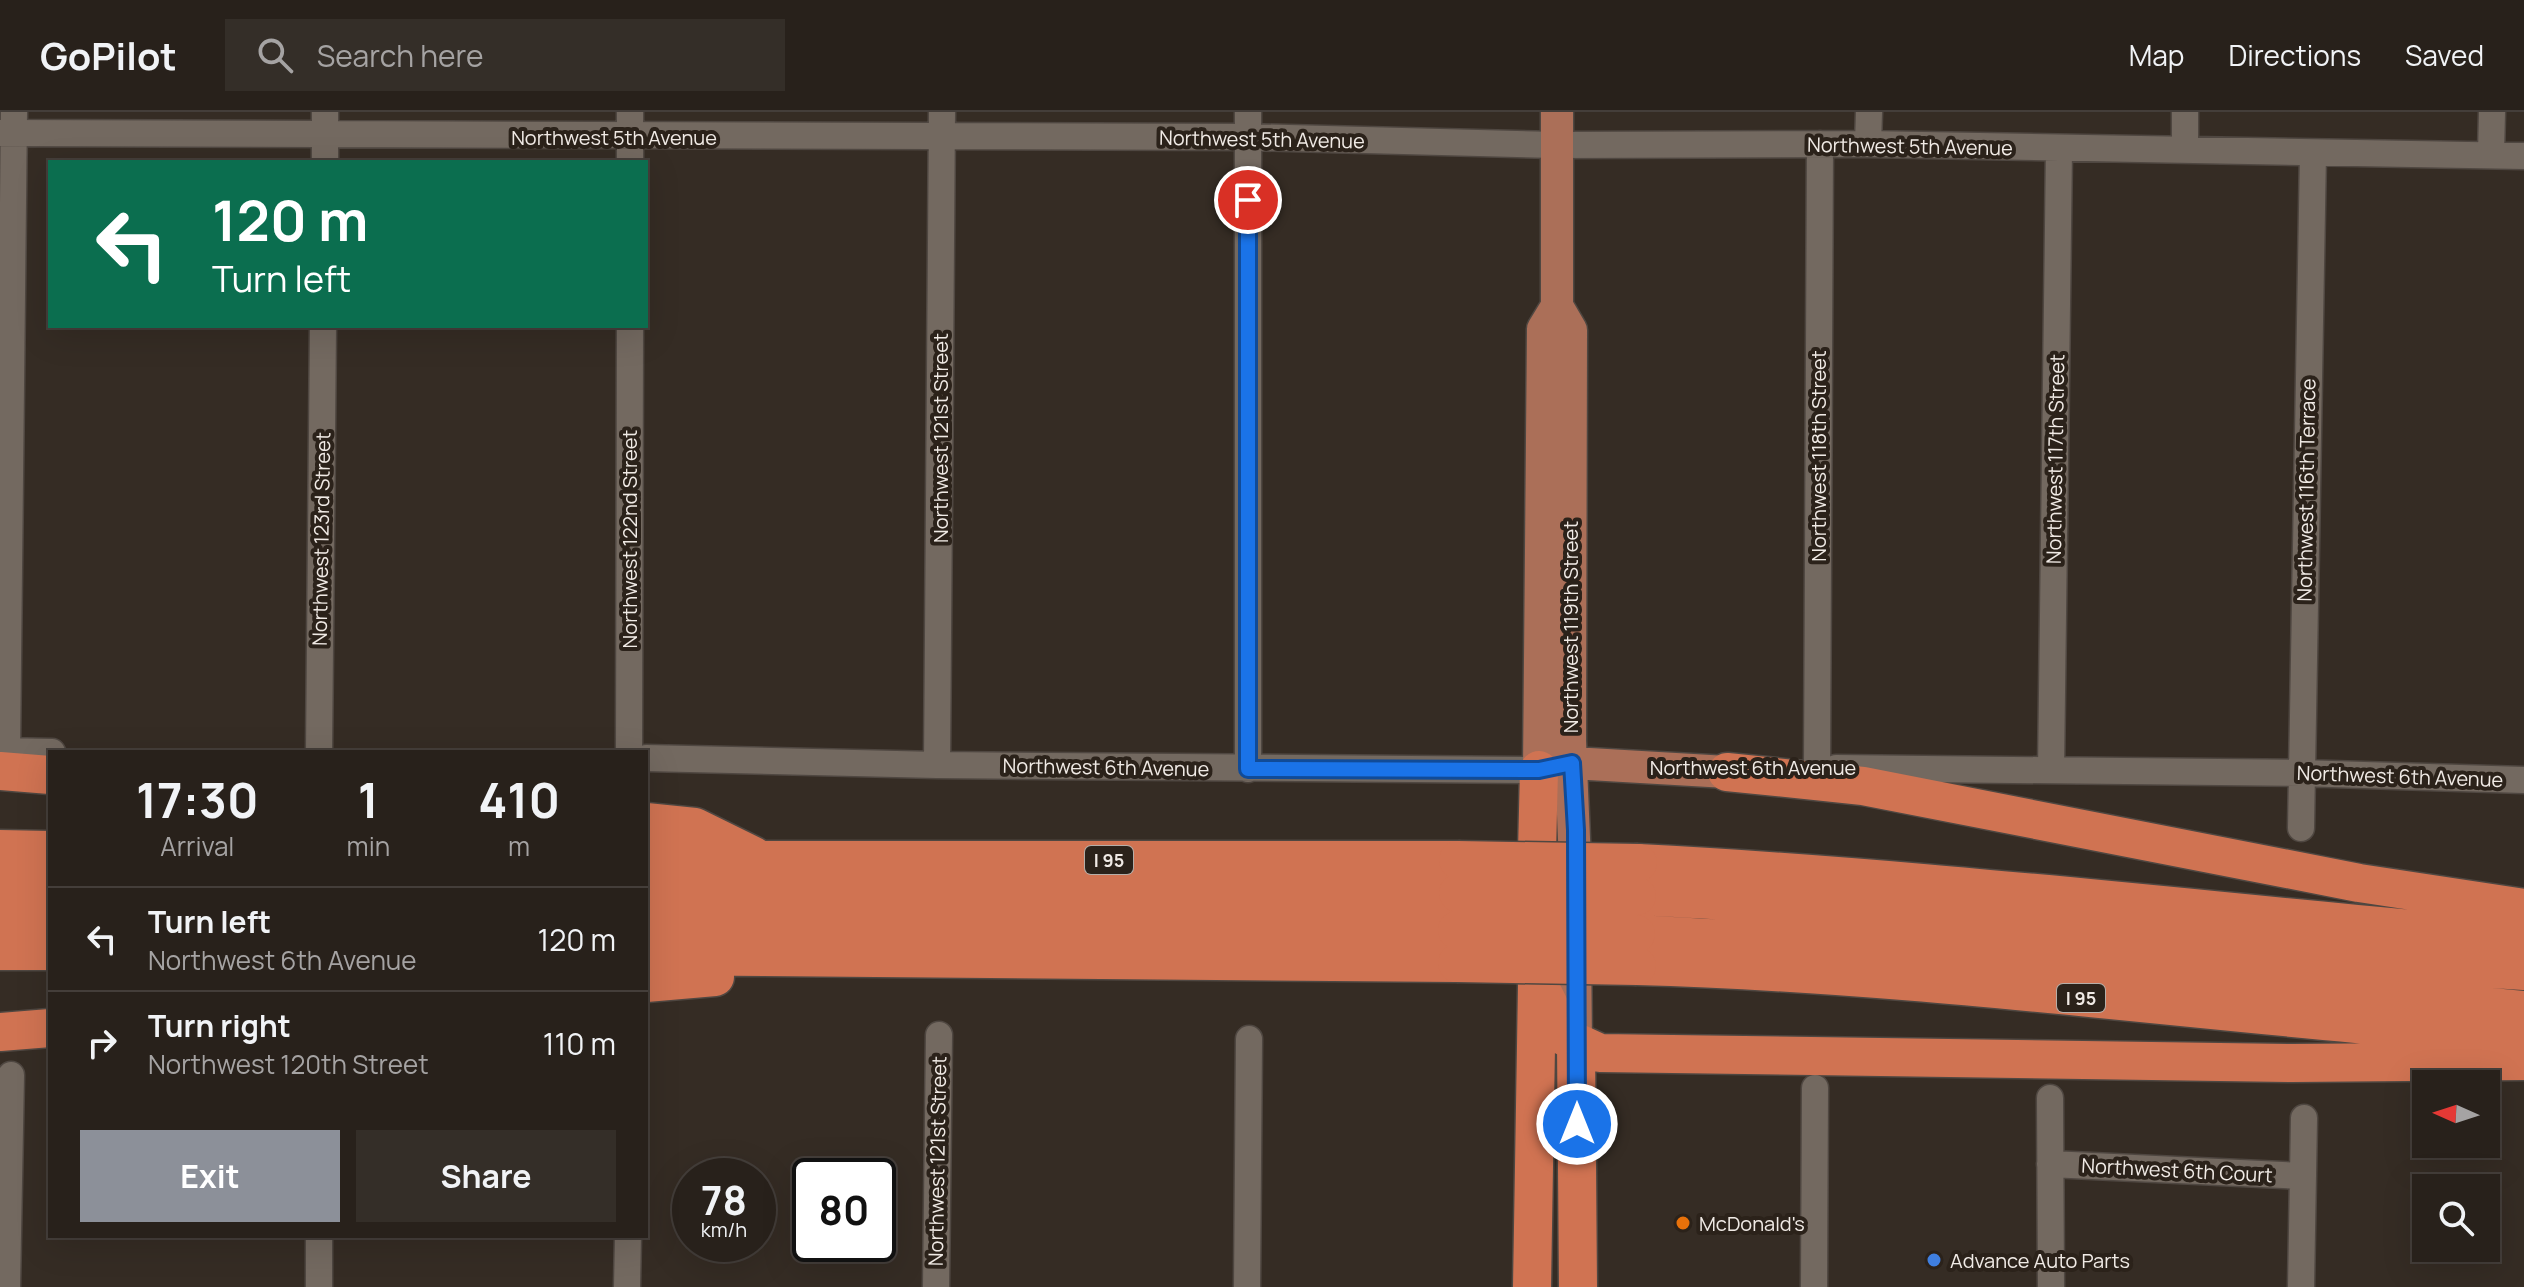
<!DOCTYPE html>
<style>
body{margin:0;font-family:Manrope,sans-serif;background:#342e28;color:#f1f3f6;height:100vh;display:flex;flex-direction:column;font-size:30px;white-space:nowrap}
*{box-sizing:border-box;margin:0}
p{font-size:26px;color:#a5a3a3}
.icon{flex:none;width:44px;height:44px;fill:none;stroke:currentColor;stroke-width:2;stroke-linecap:round;stroke-linejoin:round}
.map{position:relative;flex:1;overflow:hidden}
.drawer{position:absolute;left:48px;top:638px;width:600px;height:488px;display:flex;flex-direction:column;background:#28211b;border-radius:0px;box-shadow:0 8px 32px #0002,0 0 0 2px #443e3a}
.drawer>*{flex:none}
.hud{position:absolute;left:48px;top:48px;width:600px;height:168px;border-radius:0px;box-shadow:0 8px 32px #0002,0 0 0 2px #443e3a;background:#0b6e4f;color:#fff;overflow:hidden}
.needle{width:52px;rotate:273deg}
.tools{position:absolute;left:2412px;top:958px;display:grid;gap:16px}
.tools a{display:grid;place-items:center;width:88px;height:88px;border-radius:0px;background:#28211b;box-shadow:0 8px 32px #0002,0 0 0 2px #443e3a;font-size:40px}
.speed{position:absolute;left:672px;top:1046px;display:flex;gap:16px;font-size:40px;font-weight:700;text-align:center}
.speed>*{display:grid;place-content:center;width:104px;height:104px;border-radius:50%;background:#28211b;box-shadow:0 8px 32px #0002,0 0 0 2px #443e3a;line-height:1}
.speed small{font-size:20px;font-weight:400}
.speed .limit{border:4px solid #111;border-radius:12px;background:#fff;color:#111}
.pin{position:absolute;display:grid;place-items:center;width:68px;height:68px;color:#fff;margin:-34px;border:4px solid #fff;border-radius:50%;box-shadow:0 2px 8px #0007}
.me{position:absolute;width:88px;margin:-44px;rotate:0deg;stroke-linejoin:round;filter:drop-shadow(0 0 6px #0008)}
.turn{display:flex;align-items:center;gap:28px;height:168px;padding:0 32px;font-size:36px}
.turn .icon{width:104px;height:104px;stroke-width:2.5}
.turn b{display:block;font-size:56px;line-height:68px}
.eta{display:flex;justify-content:space-evenly;align-items:center;height:136px;text-align:center}
.eta b{font-size:48px;font-weight:700;line-height:56px}
.button{display:flex;gap:16px;margin-top:auto;padding:16px 32px}
.button a{flex:1;height:92px;border-radius:0px;background:#8c9099;color:#fff;font-size:32px;font-weight:700;line-height:92px;text-align:center}
.button a+a{background:#342e28;color:#f1f3f6}
ul{padding:0;list-style:none}
li{display:flex;align-items:center;gap:24px;height:104px;padding:0 32px;border-top:2px solid #443e3a}
li div{flex:1}
li b{display:block;font-size:30px}
li em{font-style:normal}
header{display:flex;align-items:center;gap:48px;box-sizing:border-box;height:112px;padding:0 40px;background:#28211b;border-bottom:2px solid #443e3a}
header strong{font-size:38px}
nav{display:flex;gap:44px;margin-inline-start:auto;font-size:28px}
.search{width:560px;height:72px;background:#342e28;display:flex;align-items:center;gap:20px;box-sizing:border-box;padding:0 28px;border-radius:0px;color:#a5a3a3;font-size:30px}
.map>svg:first-child{display:block}
.lines{fill:none;stroke-linecap:round;stroke-linejoin:round}
.minor-casing{stroke:#4f4741;stroke-width:29}
.major-casing{stroke:#4f4741;stroke-width:35}
.highway-casing{stroke:#4f4741;stroke-width:41}
.minor{stroke:#736960;stroke-width:26}
.major{stroke:#ab6f58;stroke-width:32}
.highway{stroke:#d07352;stroke-width:38}
.highway-bridge-casing{stroke:#4f4741;stroke-width:41;stroke-linecap:butt}
.highway-bridge{stroke:#d07352;stroke-width:38}
.route-casing{stroke:#114b97;stroke-width:20}
.route{stroke:#1a73e8;stroke-width:14}
.food-dot{fill:#e8710a;stroke:#2b221a;stroke-width:3}
.shop-dot{fill:#3f7fe0;stroke:#2b221a;stroke-width:3}
.labels{text-anchor:middle;dominant-baseline:central;stroke-width:8;stroke-linejoin:round;paint-order:stroke}
.shield{fill:#2b221a;stroke:#b5aea8;stroke-width:2}
.shield-label{font-size:18px;font-weight:bold;fill:#f0eae5}
.street-label{font-size:20px;fill:#f0eae5;stroke:#2b221a}
.poi-label{font-size:20px;fill:#f0eae5;stroke:#2b221a;text-anchor:start}
</style>
<header>
<strong>GoPilot</strong>
<div class="search"><svg class="icon" aria-label="search" viewBox="0 0 24 24"><circle cx="10" cy="10" r="6"/><path d="M15 15l6 6"/></svg>Search here</div>
<nav><a>Map</a><a>Directions</a><a>Saved</a></nav>
</header>
<div class="map">
<svg width="2524" height="1175" viewBox="0 0 2524 1175">
<rect width="100%" height="100%" fill="#352c24"/>
<g class="lines">
<defs>
<path id="minor" d="M1248,0V657
M2185,0V38
M0,21L1247,25L1557,33L1868,32L2524,44
M1868,32L1869,0
M2491,42L2492,0
M325,50V0
M630,50V0
M0,639L52,640
M7,639L14,0
M319,640L323,214
M629,640L630,214
M646,646L937,653L1539,658
M937,653L942,0
M1817,655L1820,32
M1836,656L2300,661L2524,668
M2051,658L2059,37
M2301,716L2313,41
M2050,986L2051,1175
M2050,1052L2303,1064
M7,1175L11,963
M319,1175V1124
M627,1175L628,1124
M936,1175L939,923
M1247,1175L1249,927
M1814,1175L1815,976
M2301,1175L2304,1006"/>
<path id="major" d="M1557,0V194L1543,217L1539,658L1572,651L1727,660
M1557,194L1571,218L1570,629L1576,775
M1575,829L1576,932"/>
<path id="highway" d="M0,659L50,663
M1727,660L1863,674L2359,771L2524,796
M646,710L695,715L754,744
M0,737L50,738
M646,748H1458
M1638,751C1934,766 2228,802 2524,827
M0,769L50,770
M646,775L1458,781
M1536,780L1539,658
M1637,784C1934,798 2228,839 2524,859
M0,805L50,806
M646,811L1457,818
M1636,822L1868,835L2524,898
M0,839H50
M646,844L1457,851
M1637,854C1934,862 2228,905 2524,926
M1536,867L1565,925L1600,941L2293,951L2524,949
M646,871L715,865
M0,920L50,916
M1576,932L1578,1175
M1532,1175L1537,874"/>
</defs>
<use href="#minor" class="minor-casing"/>
<use href="#major" class="major-casing"/>
<use href="#highway" class="highway-casing"/>
<use href="#minor" class="minor"/>
<use href="#major" class="major"/>
<use href="#highway" class="highway"/>
<defs>
<path id="highway-bridge" d="M1458,748L1638,751
M1458,781L1637,784
M1457,818L1636,822
M1457,851L1637,854"/>
</defs>
<use href="#highway-bridge" class="highway-bridge-casing"/>
<use href="#highway-bridge" class="highway-bridge"/>
</g>
<g class="lines">
<defs>
<path id="route" d="M1248,88V657L1539,658L1572,651L1576,718L1577,1012"/>
</defs>
<use href="#route" class="route-casing"/>
<use href="#route" class="route"/>
</g>
<circle class="food-dot" cx="1683" cy="1111" r="8"/>
<circle class="shop-dot" cx="1934" cy="1148" r="8"/>
<g class="labels">
<g class="shield">
<rect x="1085" y="734" width="48" height="28" rx="6"/>
<rect x="2057" y="872" width="48" height="28" rx="6"/>
</g>
<g class="shield-label">
<text x="1109" y="748">I 95</text>
<text x="2081" y="886">I 95</text>
</g>
<g class="street-label">
<text x="614" y="25">Northwest 5th Avenue</text>
<text transform="translate(1262 27) rotate(1)">Northwest 5th Avenue</text>
<text transform="translate(1910 34) rotate(1)">Northwest 5th Avenue</text>
<text transform="translate(940 326) rotate(-90)">Northwest 121st Street</text>
<text transform="translate(1818 344) rotate(-90)">Northwest 118th Street</text>
<text transform="translate(2055 347) rotate(-89)">Northwest 117th Street</text>
<text transform="translate(2306 378) rotate(-89)">Northwest 116th Terrace</text>
<text transform="translate(321 427) rotate(-89)">Northwest 123rd Street</text>
<text transform="translate(629 427) rotate(-90)">Northwest 122nd Street</text>
<text transform="translate(1570 515) rotate(-90)">Northwest 119th Street</text>
<text transform="translate(1106 655) rotate(1)">Northwest 6th Avenue</text>
<text x="1753" y="655">Northwest 6th Avenue</text>
<text transform="translate(2400 664) rotate(2)">Northwest 6th Avenue</text>
<text transform="translate(937 1049) rotate(-89)">Northwest 121st Street</text>
<text transform="translate(2177 1058) rotate(3)">Northwest 6th Court</text>
</g>
<g class="poi-label">
<text x="1699" y="1111">McDonald's</text>
<text x="1950" y="1148">Advance Auto Parts</text>
</g>
</g>
</svg>
<div class="tools">
<a><svg class="needle" viewBox="-14 -14 28 28"><path d="M0-13l5 13h-10z" fill="#e53935"/><path d="M0 13l5-13h-10z" fill="#a5a3a3"/></svg></a>
<a><svg class="icon" aria-label="search" viewBox="0 0 24 24"><circle cx="10" cy="10" r="6"/><path d="M15 15l6 6"/></svg></a>
</div>
<div class="speed"><div>78<small>km/h</small></div><div class="limit">80</div></div>
<div class="pin" style="left:1248px;top:88px;background:#d93025"><svg class="icon" aria-label="arrive" viewBox="0 0 24 24"><path d="M6 21V4h12l-3 4 3 4H6"/></svg></div>
<svg class="me" style="left:1577px;top:1012px" viewBox="-20 -20 40 40"><circle r="17" fill="#1a73e8" stroke="#fff" stroke-width="3"/><path d="M0-11L8 9 0 5-8 9z" fill="#fff"/></svg>
<div class="hud">
<div class="turn"><svg class="icon" aria-label="left" viewBox="0 0 24 24"><path d="M17 20v-9H6M10 6l-5 5 5 5"/></svg><div><b>120 m</b>Turn left</div></div>
</div>
<section class="drawer">
<div class="eta">
<div><b>17:30</b><p>Arrival</p></div>
<div><b>1</b><p>min</p></div>
<div><b>410</b><p>m</p></div>
</div>
<ul>
<li><svg class="icon" aria-label="left" viewBox="0 0 24 24"><path d="M17 20v-9H6M10 6l-5 5 5 5"/></svg><div><b>Turn left</b><p>Northwest 6th Avenue</p></div><em>120 m</em></li>
<li><svg class="icon" aria-label="right" viewBox="0 0 24 24"><path d="M7 20v-9h11M14 6l5 5-5 5"/></svg><div><b>Turn right</b><p>Northwest 120th Street</p></div><em>110 m</em></li>
</ul>
<div class="button"><a>Exit</a><a>Share</a></div>
</section>
</div>
